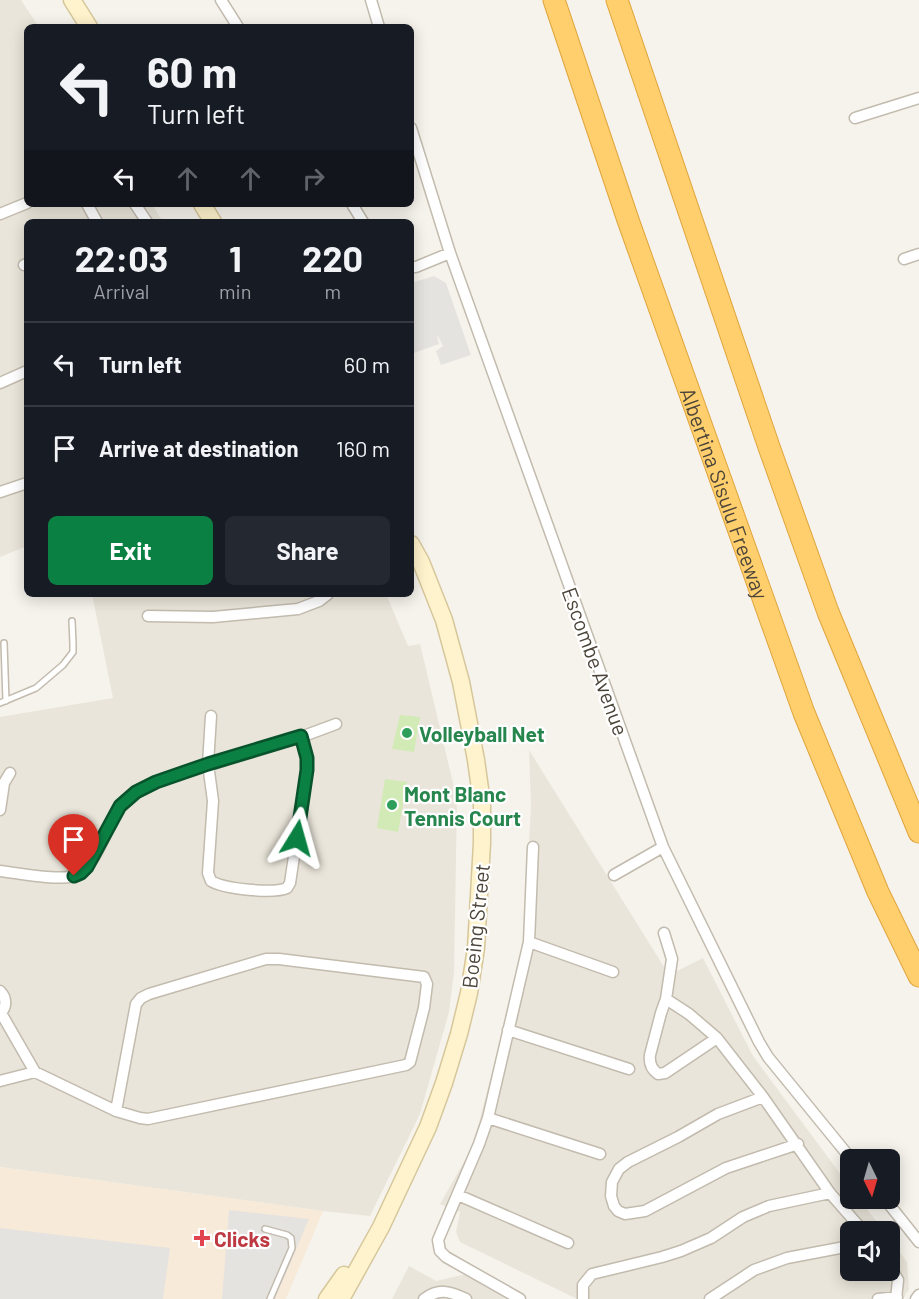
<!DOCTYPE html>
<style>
body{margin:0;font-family:Barlow,sans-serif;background:#242831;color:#f1f3f6;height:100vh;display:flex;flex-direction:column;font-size:22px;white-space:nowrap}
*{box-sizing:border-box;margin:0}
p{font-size:20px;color:#9ea1a6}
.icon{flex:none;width:33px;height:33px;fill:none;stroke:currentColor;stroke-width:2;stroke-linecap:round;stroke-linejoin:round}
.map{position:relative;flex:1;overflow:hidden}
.panel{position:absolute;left:24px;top:219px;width:390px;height:378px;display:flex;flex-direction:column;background:#171b24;border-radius:9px;box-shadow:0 3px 15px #0003}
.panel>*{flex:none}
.top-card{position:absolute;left:24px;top:24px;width:390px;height:183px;border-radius:9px;box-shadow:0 3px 15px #0003;background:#171b24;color:#f1f3f6;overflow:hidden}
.needle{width:39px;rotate:175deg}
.controls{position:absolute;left:840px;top:1149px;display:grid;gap:12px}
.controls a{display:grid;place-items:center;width:60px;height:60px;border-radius:9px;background:#171b24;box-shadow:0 3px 15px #0003;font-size:30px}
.pin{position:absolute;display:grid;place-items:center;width:51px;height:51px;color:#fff;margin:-62px -26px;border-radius:50% 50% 50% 0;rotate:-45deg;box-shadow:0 0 6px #0007}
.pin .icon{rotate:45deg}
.me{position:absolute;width:66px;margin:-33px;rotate:8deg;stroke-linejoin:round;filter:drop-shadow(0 0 4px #0008)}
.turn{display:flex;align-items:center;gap:21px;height:126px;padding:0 24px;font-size:27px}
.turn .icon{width:78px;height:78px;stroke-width:2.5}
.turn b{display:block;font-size:42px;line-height:51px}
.lanes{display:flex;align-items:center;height:57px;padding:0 24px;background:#0003;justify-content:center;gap:30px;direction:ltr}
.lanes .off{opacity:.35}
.eta{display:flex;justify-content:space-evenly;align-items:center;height:102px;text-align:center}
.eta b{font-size:36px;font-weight:700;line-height:42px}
.button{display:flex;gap:12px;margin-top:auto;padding:12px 24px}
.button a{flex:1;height:69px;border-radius:9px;background:#0b8043;color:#fff;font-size:24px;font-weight:700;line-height:69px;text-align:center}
.button a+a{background:#242831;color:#f1f3f6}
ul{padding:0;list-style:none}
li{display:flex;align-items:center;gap:18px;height:84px;padding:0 24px;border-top:2px solid #363941}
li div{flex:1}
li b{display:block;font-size:22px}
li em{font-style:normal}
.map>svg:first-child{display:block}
.residential{fill:#eae5da}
.commercial{fill:#f7ead8}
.green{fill:#d2eab5}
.parking{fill:#e5e3e0}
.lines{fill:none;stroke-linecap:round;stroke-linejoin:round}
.lane-casing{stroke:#c2bbae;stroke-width:8}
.street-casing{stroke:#c2bbae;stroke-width:13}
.secondary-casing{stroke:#d6c79b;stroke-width:19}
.highway-casing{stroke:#e0a43c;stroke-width:23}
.lane{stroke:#fff;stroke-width:5}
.street{stroke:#fff;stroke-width:10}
.secondary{stroke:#fff3cd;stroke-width:16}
.highway{stroke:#ffcf6e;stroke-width:21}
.route-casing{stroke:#07532c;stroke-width:15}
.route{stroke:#0b8043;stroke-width:10}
.leisure-dot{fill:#2e9e5b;stroke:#fff;stroke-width:2}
.health-dot{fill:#e0444e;stroke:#fff;stroke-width:2}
.labels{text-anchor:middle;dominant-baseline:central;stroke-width:4.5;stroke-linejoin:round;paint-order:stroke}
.street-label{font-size:21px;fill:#4b4439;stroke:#fff}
.leisure-label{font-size:21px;font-weight:bold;fill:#27864d;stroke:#fff;text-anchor:start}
.health-label{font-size:21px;font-weight:bold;fill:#be3a42;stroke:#fff;text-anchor:start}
</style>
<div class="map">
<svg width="919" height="1299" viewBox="0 0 919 1299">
<rect width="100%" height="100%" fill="#f6f3ec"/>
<path class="residential" d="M0,0H21L39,27H27V204H152L163,222H27V546L0,557Z
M92,594H386L408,646L420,644L457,800L454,972L449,1012L420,1114L370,1216L323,1211L0,1167V717L113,698Z
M529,750L669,975L703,958L753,1056L850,1187V1198L859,1199L884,1231L850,1232V1270H890V1239L907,1262L909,1289L903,1299H577L460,1242L456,1232L460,1212L440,1204L473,1146L523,952L531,806Z
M409,1266L436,1281L466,1274L511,1299H392Z"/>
<path class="commercial" d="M0,1167L323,1211L286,1299H0Z"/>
<path class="green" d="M400,715L420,717L414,752L392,749Z
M385,779L407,782L398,832L377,828Z"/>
<path class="parking" d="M434,276L446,283L471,355L441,365L436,351L443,346L438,336L437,337L439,344L411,354V283Z
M229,1210L309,1219L275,1299H222Z
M0,1228L170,1248L163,1299H0Z"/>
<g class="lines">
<defs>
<path id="lane" d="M4,643L6,701
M0,703L36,688L63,665L73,652V644L72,621
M265,1229L287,1235L291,1238L292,1248L270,1299"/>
<path id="street" d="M221,0L238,27
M371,0L379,27
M855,118L919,98
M411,128L450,253L663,847L759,1042L768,1057L852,1160
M87,204L97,222
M135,204L147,222
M352,204L363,222
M0,214L27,203
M904,259L919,254
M24,265L27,264
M411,267H416L450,253
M0,383L27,371
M0,492L27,483
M148,616L213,617L298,609L319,601L328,594
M211,716L208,764L213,801L208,873L211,881C224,889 273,894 287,888L290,883L307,770V758L301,737
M0,810L4,783L10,773
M0,871C17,873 58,881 73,876C98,868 106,825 121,805C134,788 157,782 177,775L301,737L336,724
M614,875L663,847
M664,933L672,959L666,999
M529,942L613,972
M0,991C7,998 7,1007 0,1014
M1,1013L35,1072L116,1111L140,1118L148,1119L406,1065L410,1062L424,1008L427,984L424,977L279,959H266L149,994L141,998L136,1004L116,1111
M508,1030L629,1069
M717,1038L665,1073L658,1074C651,1069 649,1063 650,1055L661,1013L666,999L689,1014L717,1038L763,1097L830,1193L864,1232
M0,1081L35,1072
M763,1097L718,1114L678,1137L628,1162L619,1169L612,1182L611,1196L614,1206L618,1211L625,1214L645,1211L726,1168L798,1144
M488,1118L600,1154
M458,1195L568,1243
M884,1198L919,1242
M890,1266L898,1280L896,1299
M424,1299C439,1288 450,1291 466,1299
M520,1299L446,1257L440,1251L438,1240L479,1144L488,1118L529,942L533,847
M583,1299V1285L592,1274L662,1257L681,1251L711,1238L743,1217L769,1206L830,1193
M710,1299L754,1270L787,1258L850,1246
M878,1299L897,1297
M916,1299L919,1295"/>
<path id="secondary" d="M72,0L89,27
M202,204L213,222
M327,1299L344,1275
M341,1299L381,1227L428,1127L444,1083L459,1034L469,993L476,948L482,843V803L476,760L461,682L444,620L421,562L411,544"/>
<g id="highway">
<path id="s1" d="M554,0L628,220L804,713L878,892L919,976"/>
<path d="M617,0L769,447L828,612L919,832"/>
</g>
</defs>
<use href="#lane" class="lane-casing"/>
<use href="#street" class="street-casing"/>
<use href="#secondary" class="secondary-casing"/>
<use href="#highway" class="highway-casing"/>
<use href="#lane" class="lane"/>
<use href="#street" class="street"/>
<use href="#secondary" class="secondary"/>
<use href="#highway" class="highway"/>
</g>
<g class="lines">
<defs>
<path id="route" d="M74,876L81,873L87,867L120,806L136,792L156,782L208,764L301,736L307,758V770L297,838"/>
</defs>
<use href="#route" class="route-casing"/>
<use href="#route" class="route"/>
</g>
<g class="leisure-dot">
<circle cx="407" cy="733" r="6"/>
<circle cx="392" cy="805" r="6"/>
</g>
<path class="health-dot" d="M199 1229h6v6h6v6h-6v6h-6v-6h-6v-6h6z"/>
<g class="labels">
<g class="street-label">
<text stroke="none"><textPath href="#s1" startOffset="522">Albertina Sisulu Freeway</textPath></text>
<text transform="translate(596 661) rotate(70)">Escombe Avenue</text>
<text transform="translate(475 926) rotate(-84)">Boeing Street</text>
</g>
<g class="leisure-label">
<text x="419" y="733">Volleyball Net</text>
<text x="404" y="793">Mont Blanc<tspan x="404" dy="24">Tennis Court</tspan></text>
</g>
<g class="health-label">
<text x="214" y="1238">Clicks</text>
</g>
</g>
</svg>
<div class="controls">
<a><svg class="needle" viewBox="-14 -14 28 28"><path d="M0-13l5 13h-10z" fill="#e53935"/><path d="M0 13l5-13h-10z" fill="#9ea1a6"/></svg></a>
<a><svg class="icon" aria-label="sound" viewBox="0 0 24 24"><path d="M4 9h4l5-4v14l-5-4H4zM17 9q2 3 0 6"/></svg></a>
</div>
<div class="pin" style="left:74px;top:876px;background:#d93025"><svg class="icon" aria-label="arrive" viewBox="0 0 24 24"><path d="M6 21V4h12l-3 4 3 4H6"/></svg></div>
<svg class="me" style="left:297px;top:838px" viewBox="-20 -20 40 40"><path d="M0-17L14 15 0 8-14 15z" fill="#0b8043" stroke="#fff" stroke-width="4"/></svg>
<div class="top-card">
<div class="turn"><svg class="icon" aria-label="left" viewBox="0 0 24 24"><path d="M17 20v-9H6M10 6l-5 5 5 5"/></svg><div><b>60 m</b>Turn left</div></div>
<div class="lanes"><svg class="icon" aria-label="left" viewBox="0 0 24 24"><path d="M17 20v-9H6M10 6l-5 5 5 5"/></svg><svg class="icon off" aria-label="ahead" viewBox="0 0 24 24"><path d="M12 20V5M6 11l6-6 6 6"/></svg><svg class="icon off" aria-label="ahead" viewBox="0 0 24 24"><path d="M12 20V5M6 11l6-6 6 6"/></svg><svg class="icon off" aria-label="right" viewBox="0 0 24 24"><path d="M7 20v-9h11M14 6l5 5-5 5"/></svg></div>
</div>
<section class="panel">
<div class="eta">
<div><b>22:03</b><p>Arrival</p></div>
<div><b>1</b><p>min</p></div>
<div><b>220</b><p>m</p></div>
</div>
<ul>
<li><svg class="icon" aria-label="left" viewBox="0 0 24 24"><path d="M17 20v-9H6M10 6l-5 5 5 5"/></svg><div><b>Turn left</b></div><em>60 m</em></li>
<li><svg class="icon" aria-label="arrive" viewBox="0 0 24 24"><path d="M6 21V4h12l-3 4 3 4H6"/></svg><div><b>Arrive at destination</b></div><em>160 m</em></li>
</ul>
<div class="button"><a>Exit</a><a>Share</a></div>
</section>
</div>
